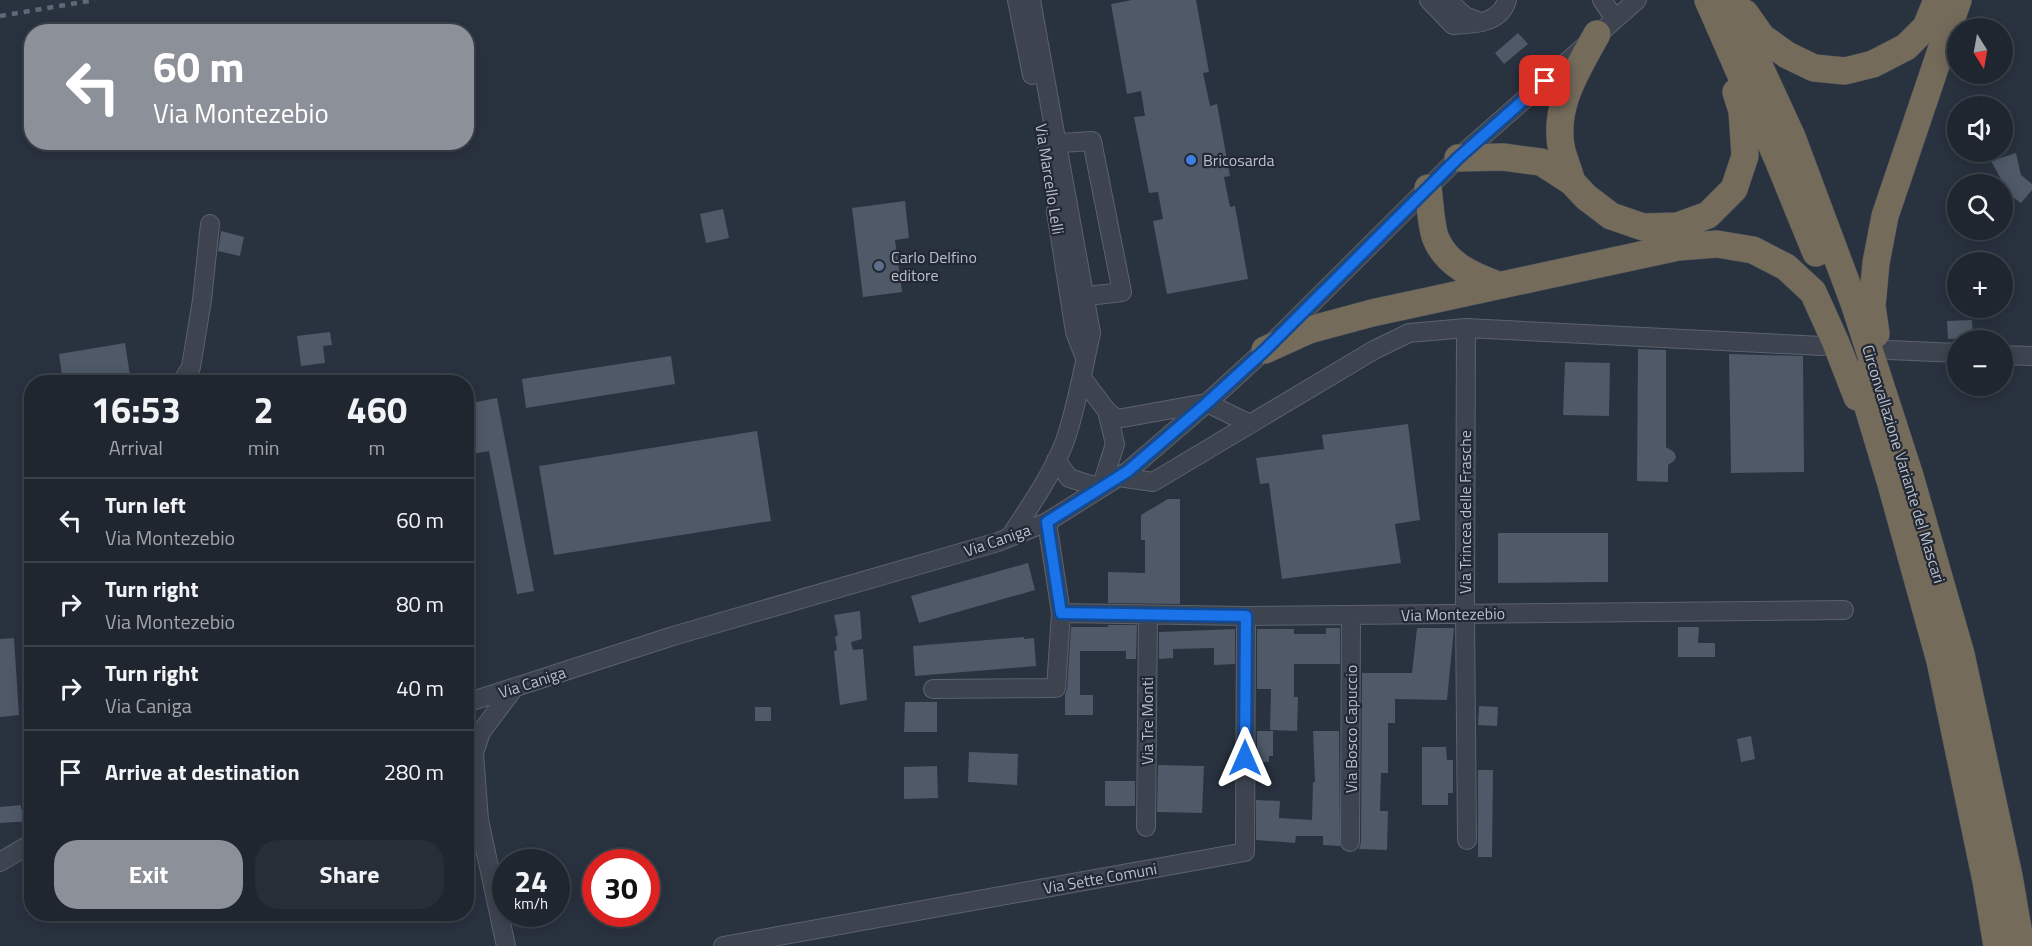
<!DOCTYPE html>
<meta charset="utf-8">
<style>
body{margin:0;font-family:"Titillium Web",sans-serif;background:#272e37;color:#f1f3f6;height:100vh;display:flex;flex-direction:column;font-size:22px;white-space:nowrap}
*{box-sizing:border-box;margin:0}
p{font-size:20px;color:#a1a5aa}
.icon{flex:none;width:33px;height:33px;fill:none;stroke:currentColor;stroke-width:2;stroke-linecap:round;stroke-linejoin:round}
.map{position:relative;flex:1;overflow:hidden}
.sheet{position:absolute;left:24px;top:375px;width:450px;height:546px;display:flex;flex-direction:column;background:#1f262f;border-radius:24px;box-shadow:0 3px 15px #0003,0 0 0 2px #3c434b}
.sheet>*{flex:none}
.guide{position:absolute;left:24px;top:24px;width:450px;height:126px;border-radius:24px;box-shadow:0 3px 15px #0003,0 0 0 2px #3c434b;background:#8c9099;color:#fff;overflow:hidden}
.needle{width:39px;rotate:169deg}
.buttons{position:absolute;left:1947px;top:18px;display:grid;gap:12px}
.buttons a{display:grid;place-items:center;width:66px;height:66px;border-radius:50%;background:#1f262f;box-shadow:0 3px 15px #0003,0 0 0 2px #3c434b;font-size:30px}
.speed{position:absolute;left:492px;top:849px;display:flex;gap:12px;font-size:30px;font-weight:700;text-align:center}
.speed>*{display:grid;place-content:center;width:78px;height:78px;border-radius:50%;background:#1f262f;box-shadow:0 3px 15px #0003,0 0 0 2px #3c434b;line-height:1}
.speed small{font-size:15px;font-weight:400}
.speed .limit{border:9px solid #d22;background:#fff;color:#111}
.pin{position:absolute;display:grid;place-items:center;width:51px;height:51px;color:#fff;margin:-26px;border-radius:12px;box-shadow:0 3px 9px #0006}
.me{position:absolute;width:66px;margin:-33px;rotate:0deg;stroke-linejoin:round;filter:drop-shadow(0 0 4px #0008)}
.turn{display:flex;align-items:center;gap:21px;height:126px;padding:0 30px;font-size:27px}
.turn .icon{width:78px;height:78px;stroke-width:2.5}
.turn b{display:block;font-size:42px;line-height:51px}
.eta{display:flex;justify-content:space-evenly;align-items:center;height:102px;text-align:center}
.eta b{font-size:36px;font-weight:700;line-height:42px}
.cta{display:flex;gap:12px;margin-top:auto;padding:12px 30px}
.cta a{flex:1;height:69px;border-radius:24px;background:#8c9099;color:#fff;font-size:24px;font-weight:700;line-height:69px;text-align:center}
.cta a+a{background:#272e37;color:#f1f3f6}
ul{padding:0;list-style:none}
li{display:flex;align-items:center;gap:18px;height:84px;padding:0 30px;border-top:2px solid #3c434b}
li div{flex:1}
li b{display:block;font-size:22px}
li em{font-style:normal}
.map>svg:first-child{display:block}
.building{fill:#4f5968}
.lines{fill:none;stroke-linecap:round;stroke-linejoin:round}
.minor-casing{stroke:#5b626d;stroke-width:20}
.highway-casing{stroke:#484f5a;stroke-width:28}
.minor{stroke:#3d4450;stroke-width:18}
.highway{stroke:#756b5b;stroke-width:27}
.rail{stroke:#5f6876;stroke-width:4.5;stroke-dasharray:6 6;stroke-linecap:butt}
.route-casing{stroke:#114b97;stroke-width:15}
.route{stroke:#1a73e8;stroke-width:10}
.shop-dot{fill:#3f7fe0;stroke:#222935;stroke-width:2}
.service-dot{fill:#5c6f8a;stroke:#222935;stroke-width:2}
.labels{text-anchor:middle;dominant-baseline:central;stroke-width:4.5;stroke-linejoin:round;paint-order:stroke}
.poi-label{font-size:16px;fill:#babfca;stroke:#222935;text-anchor:start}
.street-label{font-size:16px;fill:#babfca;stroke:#222935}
</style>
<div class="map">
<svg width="2032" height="946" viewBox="0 0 2032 946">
<rect width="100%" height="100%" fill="#29323f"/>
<path class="building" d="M1132,0H1196L1209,72L1203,73L1210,106L1217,104L1230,176L1224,177L1230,207L1235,206L1248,279L1167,294L1153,221L1163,219L1158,192L1149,193L1134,117L1145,116L1141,91L1127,94L1111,4Z
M1518,33L1528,44L1504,64L1495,53Z
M2016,153L2021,175L2032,184V190L2021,203L2010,195L2002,199V181L1991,161Z
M905,201L909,238L895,240L902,292L863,297L852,208Z
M723,209L729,238L706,243L700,214Z
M221,231L244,237L240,256L218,251Z
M1972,320L1973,338L1948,339L1947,321Z
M330,332L332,345L323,346L325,363L301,366L297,336Z
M125,343L131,382H63L59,354Z
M1638,349L1666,350V447L1674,452L1676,457L1674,461L1668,465V482L1637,481Z
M1729,354L1803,356L1804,472L1731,473Z
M671,356L675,384L526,408L522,379Z
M1565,362L1610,363L1609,416L1563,415Z
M497,398L534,591L517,594L489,451L472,454L466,425V404Z
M1408,424L1420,520L1395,524L1401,563L1282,579L1269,483L1260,484L1256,458L1324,449L1322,435Z
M757,431L771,521L554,555L539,466Z
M1168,499H1180V604L1108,603V572L1145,573V540H1141V515Z
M1498,533H1608V582L1498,583Z
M1028,563L1035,590L919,623L911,596Z
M860,611L862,639L851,642L853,650L863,649L867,700L840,705L834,651L837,650L835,637L838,635L834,615Z
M1108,625H1137L1136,659H1126V651H1080V695H1093V715H1065V695L1067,689L1071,627H1108Z
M1678,627H1699L1698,643H1715V657H1678Z
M1326,628H1340V664H1294V697H1298L1297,731L1270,730L1271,689H1257V629H1294V634H1326Z
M1417,628H1454L1447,700L1395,699V723H1388V773H1381L1380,811H1388L1387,850L1359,849L1361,842L1362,673H1412Z
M1235,629V664L1214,665V648L1173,649V658L1159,659V632Z
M1024,637V639L1034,638L1036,666L915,676L913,646Z
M14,638L19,715L0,717V639Z
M905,702H937V732H904Z
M1479,706L1498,707L1497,726L1478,725Z
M755,707H771V721H755Z
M1257,731H1273V756H1269V762H1257Z
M1313,731H1339L1340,846L1323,845V836H1296L1295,843L1256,840V800L1280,801L1279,818L1312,820L1313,782H1315Z
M1751,736L1755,759L1741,762L1737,739Z
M1422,747H1446L1447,760H1453V793H1448V805H1422Z
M969,752L1018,754L1017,785L968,782Z
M1158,765L1204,766L1202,813L1157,812Z
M937,766L938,798L904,799V767Z
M1478,770H1493L1492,857H1478Z
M1105,781H1135V806H1105Z
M21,805V809L32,808V821L0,823V807Z"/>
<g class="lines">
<defs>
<path id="minor" d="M1017,0L1032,75
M1429,0L1453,25C1474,24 1500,24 1507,0
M1447,0L1465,16L1480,22
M1602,0L1615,19
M1046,144L1092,141L1122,292L1071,298
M1056,211L1075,332L1085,358
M1466,328L1465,614L1467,840
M1889,350L1958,353
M2002,355L2032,356
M1082,378L1107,411L1117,419L1206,403
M182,382L191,367L202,300L210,224
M1207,403L1250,424
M1056,460L1069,478L1101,488
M1119,477L1153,482L1374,350L1409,333L1466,328L1822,346
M1101,488L1115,444L1107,411
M1047,522L1061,613L1246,616L1844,610
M1010,537C1030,506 1052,475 1065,441C1077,406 1083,369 1091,333L1031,0
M933,689L1056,688L1061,613
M466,703L673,636L998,542L1047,522L1128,471L1207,403L1265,350L1458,158L1637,0
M1146,827L1148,615
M1350,842L1351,615
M0,862L32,843
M506,946L479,820L474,753L481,732L514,688
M723,946L1245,852L1246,616"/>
<path id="highway" d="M1708,0L1778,160L1816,253
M1729,0L1792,137L1854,303L1910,476L1961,654L2009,876L2021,946
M1745,13L1762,37L1787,55L1814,68L1845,71L1873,64L1906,47L1926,27L1937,0
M1458,158L1503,157L1541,162L1572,182L1586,197L1611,216L1643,227L1678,226L1708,215L1734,189L1745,156L1742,111L1736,92
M1572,182C1569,172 1565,161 1562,151C1552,108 1577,70 1597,34
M1428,188C1430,201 1431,228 1436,239C1447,265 1473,276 1498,285
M1876,334L1872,306L1876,263L1885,216L1958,0
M1265,350L1309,330L1372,313L1678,247L1717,244L1753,250L1786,267L1813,292L1836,343L1857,397
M1858,374L1891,484L1940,661L1986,881L1997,946"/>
</defs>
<use href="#minor" class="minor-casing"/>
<use href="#highway" class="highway-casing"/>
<use href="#minor" class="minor"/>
<use href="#highway" class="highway"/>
<path class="rail" d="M0,16L95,0"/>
</g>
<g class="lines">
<defs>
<path id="route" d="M1245,758L1246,616L1061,613L1047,522L1128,471L1207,403L1265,350L1458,158L1545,81"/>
</defs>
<use href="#route" class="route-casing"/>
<use href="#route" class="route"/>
</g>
<circle class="shop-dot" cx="1191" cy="160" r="6"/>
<circle class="service-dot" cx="879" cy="266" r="6"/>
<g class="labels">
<g class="poi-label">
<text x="1203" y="160">Bricosarda</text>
<text x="891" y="257">Carlo Delfino<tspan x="891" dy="18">editore</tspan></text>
</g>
<g class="street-label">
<text transform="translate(1050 179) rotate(81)">Via Marcello Lelli</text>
<text transform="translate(1904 464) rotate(73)">Circonvallazione Variante del Mascari</text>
<text transform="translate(1465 512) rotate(-90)">Via Trincea delle Frasche</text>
<text transform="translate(997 540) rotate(-19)">Via Caniga</text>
<text transform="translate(1453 614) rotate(-1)">Via Montezebio</text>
<text transform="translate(532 682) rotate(-18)">Via Caniga</text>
<text transform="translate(1147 721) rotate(-90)">Via Tre Monti</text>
<text transform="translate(1351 729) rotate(-90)">Via Bosco Capuccio</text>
<text transform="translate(1100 878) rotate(-10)">Via Sette Comuni</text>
</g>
</g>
</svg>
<div class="buttons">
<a><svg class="needle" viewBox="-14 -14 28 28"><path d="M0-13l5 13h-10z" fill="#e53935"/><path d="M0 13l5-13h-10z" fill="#a1a5aa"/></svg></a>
<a><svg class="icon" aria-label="sound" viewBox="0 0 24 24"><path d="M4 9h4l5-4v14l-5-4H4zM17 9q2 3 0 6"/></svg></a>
<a><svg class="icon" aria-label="search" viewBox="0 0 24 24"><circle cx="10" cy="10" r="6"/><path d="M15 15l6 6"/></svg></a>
<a>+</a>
<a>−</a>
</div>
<div class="speed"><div>24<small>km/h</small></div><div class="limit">30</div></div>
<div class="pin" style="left:1545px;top:81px;background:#d93025"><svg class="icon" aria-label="arrive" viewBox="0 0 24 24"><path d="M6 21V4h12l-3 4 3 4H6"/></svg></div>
<svg class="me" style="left:1245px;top:758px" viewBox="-20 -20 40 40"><path d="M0-17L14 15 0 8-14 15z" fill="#1a73e8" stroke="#fff" stroke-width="4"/></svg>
<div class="guide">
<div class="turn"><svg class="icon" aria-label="left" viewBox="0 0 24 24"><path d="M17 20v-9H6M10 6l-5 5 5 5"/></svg><div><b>60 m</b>Via Montezebio</div></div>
</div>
<section class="sheet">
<div class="eta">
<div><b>16:53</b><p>Arrival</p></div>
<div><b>2</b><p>min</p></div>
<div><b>460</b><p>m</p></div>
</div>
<ul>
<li><svg class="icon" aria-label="left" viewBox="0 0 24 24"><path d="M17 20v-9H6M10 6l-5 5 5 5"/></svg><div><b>Turn left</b><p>Via Montezebio</p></div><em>60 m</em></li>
<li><svg class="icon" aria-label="right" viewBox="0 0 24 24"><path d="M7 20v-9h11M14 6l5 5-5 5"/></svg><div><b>Turn right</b><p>Via Montezebio</p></div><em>80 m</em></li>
<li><svg class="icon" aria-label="right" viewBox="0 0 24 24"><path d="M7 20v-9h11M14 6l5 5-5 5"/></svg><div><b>Turn right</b><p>Via Caniga</p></div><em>40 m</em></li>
<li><svg class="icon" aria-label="arrive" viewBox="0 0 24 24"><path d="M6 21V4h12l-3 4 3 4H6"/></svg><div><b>Arrive at destination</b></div><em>280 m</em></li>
</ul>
<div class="cta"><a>Exit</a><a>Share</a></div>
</section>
</div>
